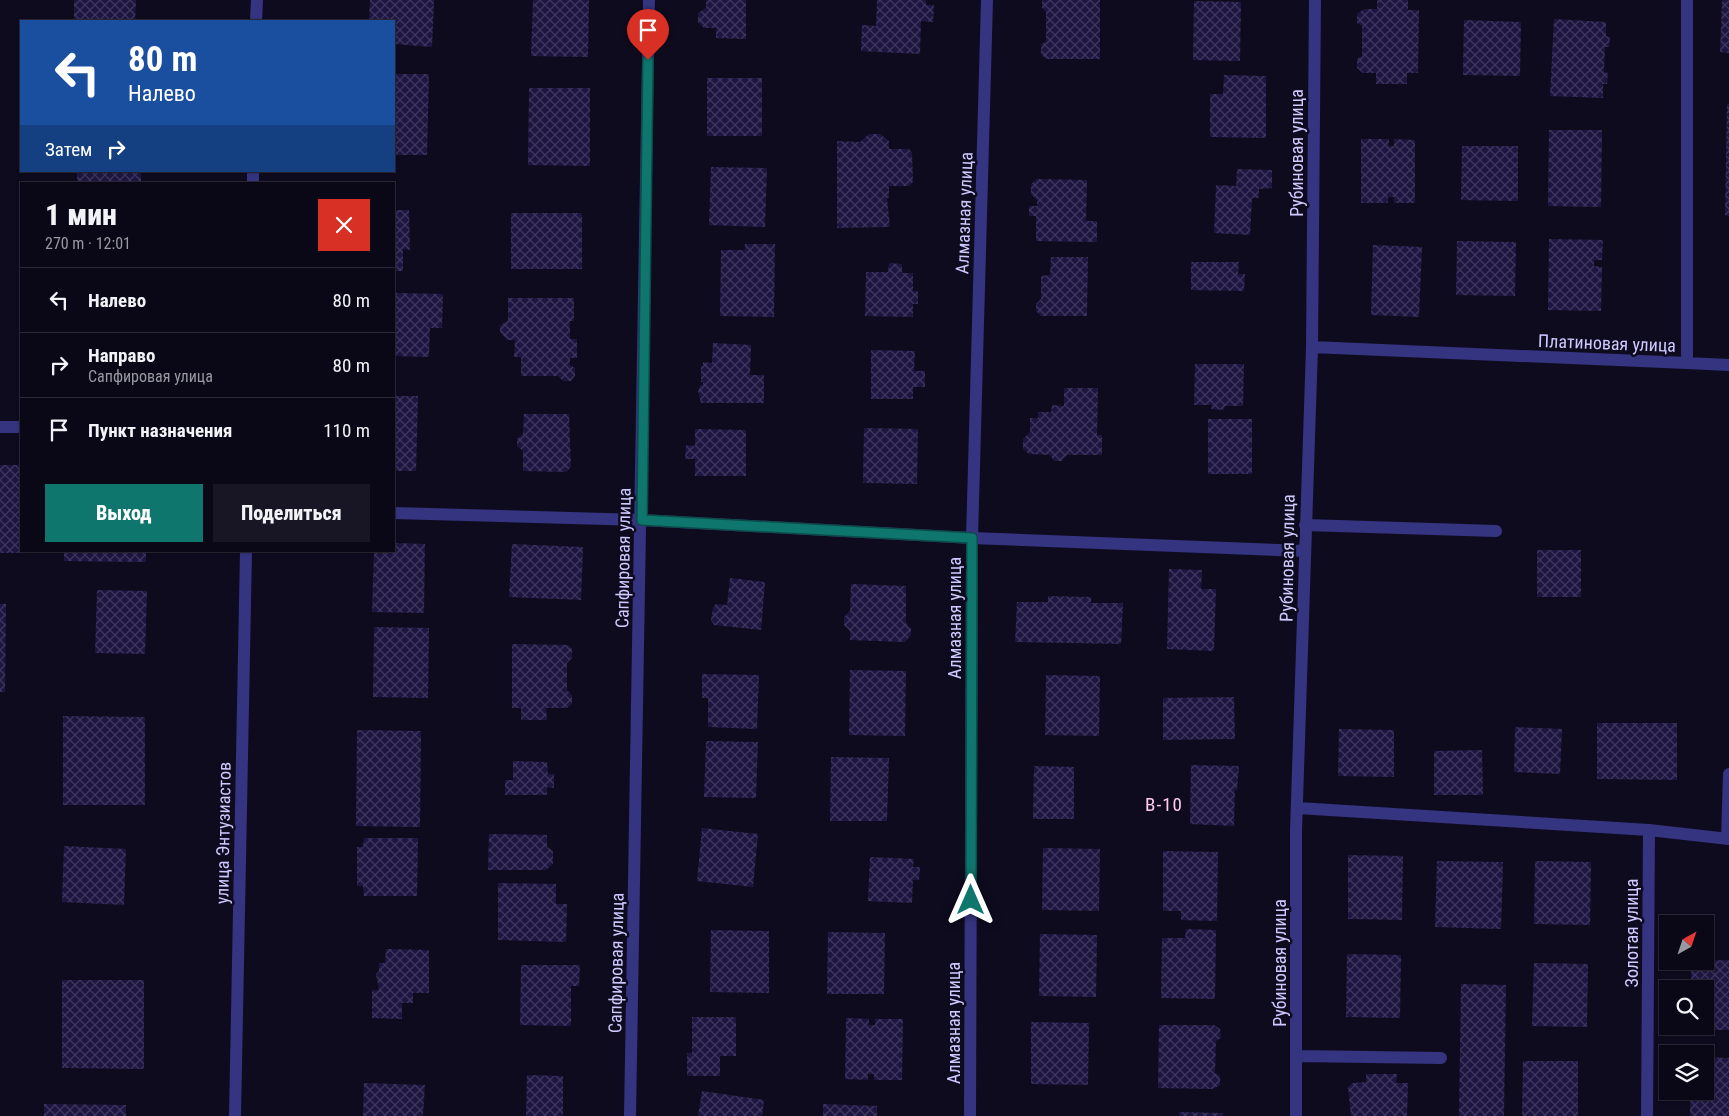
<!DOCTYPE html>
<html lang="ru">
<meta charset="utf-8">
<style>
body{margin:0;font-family:"Roboto Condensed",sans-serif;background:#181624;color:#f1f3f6;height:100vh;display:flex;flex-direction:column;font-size:19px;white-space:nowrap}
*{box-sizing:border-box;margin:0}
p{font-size:16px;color:#999aa1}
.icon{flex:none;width:28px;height:28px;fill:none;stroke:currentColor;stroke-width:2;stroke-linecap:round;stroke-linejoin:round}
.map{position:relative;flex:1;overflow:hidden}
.side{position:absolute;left:20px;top:182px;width:375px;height:370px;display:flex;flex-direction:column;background:#0a0817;border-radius:0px;box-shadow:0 1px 4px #0004,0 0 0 1px #2a2936}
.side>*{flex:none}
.hud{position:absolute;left:20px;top:20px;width:375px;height:152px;border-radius:0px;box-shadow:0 1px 4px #0004,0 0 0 1px #2a2936;background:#1a4fa0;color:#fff;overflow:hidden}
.needle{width:32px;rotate:40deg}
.tools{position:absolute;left:1659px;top:915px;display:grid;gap:10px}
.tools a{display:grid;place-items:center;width:55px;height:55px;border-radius:0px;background:#0a0817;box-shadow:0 1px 4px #0004,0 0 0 1px #2a2936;font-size:25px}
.pin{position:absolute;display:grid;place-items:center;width:42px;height:42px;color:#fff;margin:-51px -21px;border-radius:50% 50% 50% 0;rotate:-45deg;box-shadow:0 0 5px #0007}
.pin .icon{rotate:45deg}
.me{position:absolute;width:55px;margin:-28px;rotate:0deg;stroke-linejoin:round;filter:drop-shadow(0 0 4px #0008)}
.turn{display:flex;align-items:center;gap:18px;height:105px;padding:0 25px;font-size:22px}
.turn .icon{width:65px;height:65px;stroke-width:2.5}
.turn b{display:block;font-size:35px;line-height:42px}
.then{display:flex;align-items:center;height:48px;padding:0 25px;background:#0003;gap:10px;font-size:19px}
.round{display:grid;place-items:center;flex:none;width:52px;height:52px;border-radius:0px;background:#181624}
.head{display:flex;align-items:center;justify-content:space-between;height:85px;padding:0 25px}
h1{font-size:30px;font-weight:800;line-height:38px}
.primary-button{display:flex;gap:10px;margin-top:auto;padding:10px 25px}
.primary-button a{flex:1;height:58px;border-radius:0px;background:#0f766e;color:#fff;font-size:20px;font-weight:800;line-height:58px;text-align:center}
.primary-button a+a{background:#181624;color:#f1f3f6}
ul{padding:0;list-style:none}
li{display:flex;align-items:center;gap:15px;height:65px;padding:0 25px;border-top:1px solid #2a2936}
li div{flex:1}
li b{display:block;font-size:19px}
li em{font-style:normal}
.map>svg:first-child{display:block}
.building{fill:url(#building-cross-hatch)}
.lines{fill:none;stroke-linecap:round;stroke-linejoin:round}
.minor{stroke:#353481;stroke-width:12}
.route-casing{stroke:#0a4d48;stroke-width:12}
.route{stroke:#0f766e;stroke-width:9}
.labels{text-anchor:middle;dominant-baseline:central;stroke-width:5;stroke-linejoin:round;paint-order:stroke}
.street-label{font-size:18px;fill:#cecaff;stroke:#0e0b1f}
.neighbourhood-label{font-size:19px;letter-spacing:1px;fill:#fce;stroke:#0e0b1f}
</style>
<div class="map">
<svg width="1729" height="1116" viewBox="0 0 1729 1116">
<defs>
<pattern id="building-cross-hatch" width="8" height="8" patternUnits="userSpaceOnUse" patternTransform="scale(1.25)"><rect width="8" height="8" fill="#1e1641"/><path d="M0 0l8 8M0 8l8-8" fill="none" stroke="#3e375e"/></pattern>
</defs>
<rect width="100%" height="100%" fill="#0e0b1f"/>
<path class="building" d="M74,0H136L135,21H74Z
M370,0H434L432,47L394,44V21H369Z
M533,0H589L588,57L531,56Z
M706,0H746V39L716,38V28H704L698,22V13L706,8Z
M877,0H926V5H934L933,22L921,21L920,54L861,51L862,25L876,26Z
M1042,0H1100V59H1046L1041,54V45L1046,41V12L1042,8Z
M1377,0H1408V10H1419L1418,73H1407V84H1376V73H1363L1357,68V59L1362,56V26L1357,23V14L1364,9H1377Z
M1722,0H1729V53L1720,52Z
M1194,1L1241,2L1240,61L1193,60Z
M1554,19L1606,22V36L1610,37L1609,47H1605L1604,72L1608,73L1607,84H1603V98L1550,96Z
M1464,20L1521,22L1520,76L1463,75Z
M394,74H429L427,155H394Z
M1224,75L1266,76V138L1210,137V94H1223Z
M707,78H762V136H707Z
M529,88H590V166L528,165Z
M1727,104H1729V216L1725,215Z
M1549,130H1602L1601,207L1548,206Z
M869,134H880L889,141V149H909L912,153L913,182L909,186H889V198H887L890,227L837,228V141L860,142Z
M1361,139H1389V146H1394V139L1415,140V203H1394V197H1388V203H1361Z
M1462,146H1518V201L1461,200Z
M711,167L767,168L765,227L709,225Z
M1237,169L1272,170V188L1259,189V198H1252L1250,235L1214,233L1216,185L1236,186Z
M77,171H141V184H77Z
M1037,179L1087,180L1086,221H1097V242L1036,241V216H1029V206H1037V200L1031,194V184Z
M394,210H409L410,250L403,249V271H394Z
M511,213H582V269H511Z
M1549,239L1603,240L1602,260H1594V266L1602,267L1601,311L1548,310Z
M1457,241L1516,242L1515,296L1456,295Z
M745,244H775L774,317L720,316L721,250H745Z
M1373,245L1422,247L1419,317L1371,315Z
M1051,257H1088L1087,316H1041L1036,311V304L1041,299V276L1050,275Z
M1191,262H1239L1238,274H1245L1244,291L1191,290Z
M889,263L902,264V273H913V291H918V304H913V317L865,316L866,272H888Z
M394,293L443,294L442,328H430L429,357L394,356Z
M508,298H574V321H570V339H577V358H570V365L575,368V376L571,381H563L558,376H521V357H514L515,340H507L500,332V326L508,320Z
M713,343L751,345L750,375H764V403H701L698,391L701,385H703V382H701V366H703V362L712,363Z
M871,350L915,351L914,371H925V387H913V399H871Z
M1195,364H1244L1243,406H1225L1224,410L1211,409L1212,405H1194Z
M1064,388H1098L1097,435H1102V455H1067L1062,461H1054L1050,455L1029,454L1023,449V439L1030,432V418H1038V412H1051L1052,405L1064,406Z
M394,396H418L416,471H394Z
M524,414H569L571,467L566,472L523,471V451L517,446V439L523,434Z
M1208,419H1252V474H1208Z
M864,428L918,429L917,484L863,483Z
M695,429L746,430V476H695V459H685L686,445L695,446Z
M0,465H21V551H30V553H0Z
M394,543L425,544L424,613L372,612L374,551H394Z
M512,544L583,547L581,600L509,597Z
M1537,550H1581V597H1537Z
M64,551H146V562L64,561Z
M1169,569L1202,570L1201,589H1216L1214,651L1167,649Z
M730,578L765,582L761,630L714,625L711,620L713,608L716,604L727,605Z
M851,584L906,586V623L911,629V635L905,642L850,640V631L844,625V617L850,611Z
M97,590L147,591L145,654L95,653Z
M1048,596L1091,597V603H1123L1121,644L1015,642L1017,602H1048Z
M0,604H6L5,692H0Z
M374,627L429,628L428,698L373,697Z
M512,644L568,645L572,649V658L567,663V690L572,695V704L567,708H546L547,720H521V708H512Z
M850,670L906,671L905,736L849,735Z
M702,674L759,675L757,729L708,727V698H702Z
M1046,675L1100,676L1099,736L1045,735Z
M1234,697L1235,739L1163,740V698Z
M63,716L145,717V805H63Z
M1597,723H1677V780L1597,779Z
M1515,727L1562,729L1560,774L1514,772Z
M1339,729L1394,730V777L1338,776Z
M357,730L421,731L420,827L356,826Z
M706,741L758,742L756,798L704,797Z
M1482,750L1483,795H1434V751Z
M831,757L889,758L887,821H830Z
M513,761L547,762L548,774H554V788L547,787V795H505V780H513Z
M1191,765L1239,766L1237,790H1235L1234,826L1190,824Z
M1034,766L1074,767V819H1033Z
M702,828L758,834L753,887L697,881Z
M489,834L547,835V847L553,851V864L546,870H488Z
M364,838H418L417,896H364L363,886H357V847H363Z
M64,846L126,849L124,905L62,902Z
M1043,848L1100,849L1099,911L1042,910Z
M1163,851L1218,852L1217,921L1181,920V911H1163Z
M1348,855L1403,856L1402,920L1348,919Z
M870,857L914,859L913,867H920L919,880H913L912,903L868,901Z
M1437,861L1503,862L1501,929L1435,927Z
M1535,861L1591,862L1590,925L1534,924Z
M498,883L556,884V904H567L566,942L498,940Z
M1186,929L1216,930L1215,999L1161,998L1162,938H1185Z
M711,930L769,931V993L710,992Z
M828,932L885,933L884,994H827Z
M1040,934L1097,935L1096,997L1039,996Z
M386,949L429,950V993H413V1003H402V1019L372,1018V990H379L376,974L379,971V963H385Z
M1347,954L1401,955L1400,1018L1346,1017Z
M1729,960V1030H1691V1026H1705V989H1691V961Z
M1534,963L1588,964L1587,1027L1532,1026Z
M521,965H580L579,986H571V1026L520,1025Z
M62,980H144V1069L62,1068Z
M1461,984L1506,985L1504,1116H1459Z
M692,1017H736V1056H720V1076H687V1053H692Z
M846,1018L869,1019V1025H875V1019H903L902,1080H874V1074H868V1080L845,1079Z
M1031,1022L1089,1023L1088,1085L1031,1084Z
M1159,1025H1214L1220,1029L1221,1038L1216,1041L1215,1073L1220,1076V1085L1213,1089L1158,1088Z
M1705,1057L1729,1058V1116H1690V1091H1705Z
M1523,1061H1578V1116H1522Z
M1366,1074H1397L1396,1083H1408L1407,1116H1351L1348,1087L1353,1083L1366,1082Z
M527,1075L563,1076V1116H526Z
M364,1083L425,1085L423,1116H363Z
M702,1091L764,1100L762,1116H698Z
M44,1104L126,1105V1116H44Z
M823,1104L877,1106V1116H823Z
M1179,1112L1223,1113V1116H1179Z"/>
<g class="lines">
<path class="minor" d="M256,21L257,0
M253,184V171
M1312,347L1687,363V0
M1687,363L1729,365
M0,427H21
M394,513L642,520L972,538L1304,551
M1305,525L1496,531
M1298,808L1649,830
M1727,839L1729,774
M1297,1056L1441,1058
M235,1116L246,551
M630,1116L649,0
M970,1116L972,538L987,0
M1296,1116V831L1312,347L1315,0
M1647,1116L1649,830L1729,839"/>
</g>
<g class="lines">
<defs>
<path id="route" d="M648,60L642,520L972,538L971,900"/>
</defs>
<use href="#route" class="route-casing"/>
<use href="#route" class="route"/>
</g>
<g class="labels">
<g class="street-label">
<text transform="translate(1296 153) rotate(-90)">Рубиновая улица</text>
<text transform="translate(964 213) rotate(-88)">Алмазная улица</text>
<text transform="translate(1607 343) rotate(2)">Платиновая улица</text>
<text transform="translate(623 558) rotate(-89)">Сапфировая улица</text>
<text transform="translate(1287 558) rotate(-89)">Рубиновая улица</text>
<text transform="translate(954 618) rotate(-90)">Алмазная улица</text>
<text transform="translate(223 833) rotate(-89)">улица Энтузиастов</text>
<text transform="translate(1631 933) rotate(-90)">Золотая улица</text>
<text transform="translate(616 963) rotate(-89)">Сапфировая улица</text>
<text transform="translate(1279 963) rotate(-90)">Рубиновая улица</text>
<text transform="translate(953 1023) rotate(-90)">Алмазная улица</text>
</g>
<g class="neighbourhood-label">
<text x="1164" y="804">В-10</text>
</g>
</g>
</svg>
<div class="tools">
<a><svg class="needle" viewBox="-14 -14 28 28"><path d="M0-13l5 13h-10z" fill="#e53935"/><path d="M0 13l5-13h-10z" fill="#999aa1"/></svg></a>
<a><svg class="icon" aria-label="search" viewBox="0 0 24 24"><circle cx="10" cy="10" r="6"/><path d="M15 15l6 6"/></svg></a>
<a><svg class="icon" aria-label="layers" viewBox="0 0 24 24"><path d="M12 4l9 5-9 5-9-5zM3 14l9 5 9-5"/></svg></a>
</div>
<div class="pin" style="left:648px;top:60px;background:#d93025"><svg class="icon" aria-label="arrive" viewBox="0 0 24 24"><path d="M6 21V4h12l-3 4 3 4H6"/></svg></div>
<svg class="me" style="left:971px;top:900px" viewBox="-20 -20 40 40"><path d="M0-17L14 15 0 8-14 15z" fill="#0f766e" stroke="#fff" stroke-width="4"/></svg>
<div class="hud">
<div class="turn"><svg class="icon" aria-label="left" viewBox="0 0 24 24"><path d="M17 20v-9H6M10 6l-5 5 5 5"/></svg><div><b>80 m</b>Налево</div></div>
<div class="then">Затем<svg class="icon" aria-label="right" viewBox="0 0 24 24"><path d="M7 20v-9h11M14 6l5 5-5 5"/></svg></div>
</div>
<section class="side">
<div class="head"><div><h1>1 мин</h1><p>270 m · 12:01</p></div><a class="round" style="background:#d93025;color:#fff"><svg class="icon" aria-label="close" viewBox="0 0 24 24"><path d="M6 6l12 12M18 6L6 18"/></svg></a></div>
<ul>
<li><svg class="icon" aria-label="left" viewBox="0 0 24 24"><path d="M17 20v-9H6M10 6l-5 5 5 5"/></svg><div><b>Налево</b></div><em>80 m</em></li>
<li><svg class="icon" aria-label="right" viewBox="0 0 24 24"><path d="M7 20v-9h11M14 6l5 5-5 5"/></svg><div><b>Направо</b><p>Сапфировая улица</p></div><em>80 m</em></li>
<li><svg class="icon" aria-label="arrive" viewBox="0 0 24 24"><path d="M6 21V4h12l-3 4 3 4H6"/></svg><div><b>Пункт назначения</b></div><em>110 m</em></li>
</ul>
<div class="primary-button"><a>Выход</a><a>Поделиться</a></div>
</section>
</div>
